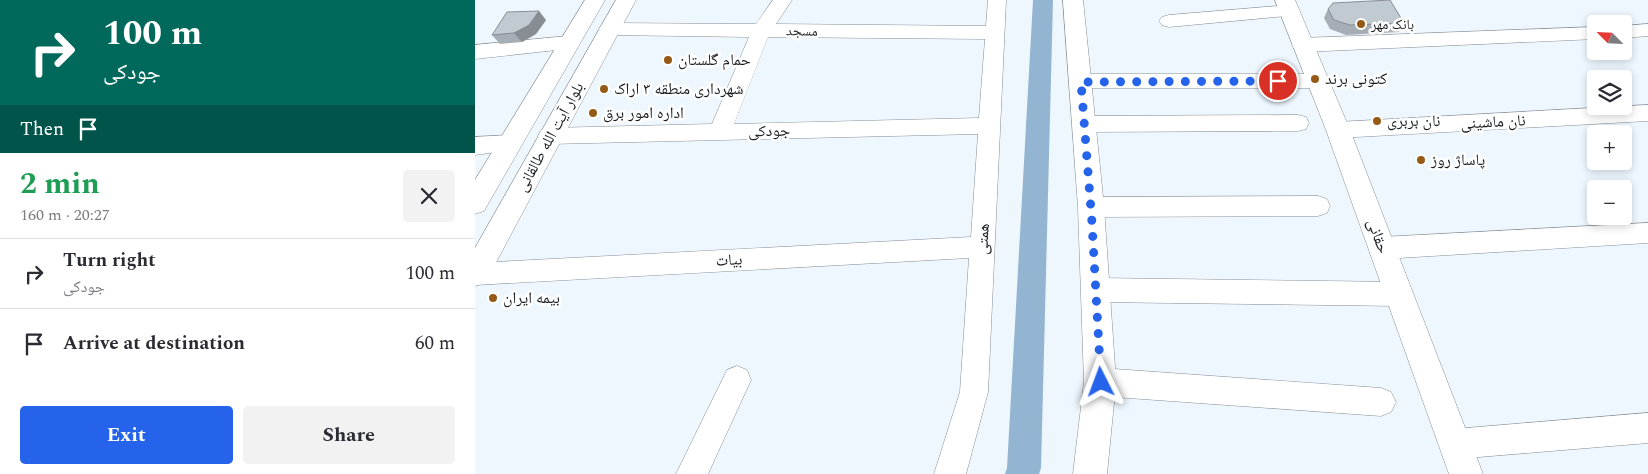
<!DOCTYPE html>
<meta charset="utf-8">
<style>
body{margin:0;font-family:Spectral,"Noto Naskh Arabic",serif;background:#f2f2f3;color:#2b2b33;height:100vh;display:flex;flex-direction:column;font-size:19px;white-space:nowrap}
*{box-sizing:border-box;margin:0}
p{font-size:16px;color:#7c7c81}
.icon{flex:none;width:28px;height:28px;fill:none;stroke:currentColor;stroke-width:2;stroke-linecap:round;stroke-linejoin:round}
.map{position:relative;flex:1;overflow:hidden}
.panel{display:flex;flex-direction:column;background:#fff;width:475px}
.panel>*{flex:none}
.hud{background:#00695c;color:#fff;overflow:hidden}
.needle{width:32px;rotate:294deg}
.buttons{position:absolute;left:1112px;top:15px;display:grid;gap:10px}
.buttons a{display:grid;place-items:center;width:45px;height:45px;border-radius:5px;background:#fff;box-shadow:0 2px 8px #0003;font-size:25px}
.pin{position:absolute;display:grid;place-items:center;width:42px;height:42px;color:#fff;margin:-21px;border:2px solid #fff;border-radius:50%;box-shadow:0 1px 5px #0007}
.me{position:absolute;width:55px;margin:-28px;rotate:357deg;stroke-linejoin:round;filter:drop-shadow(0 0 4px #0008)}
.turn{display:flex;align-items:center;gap:18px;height:105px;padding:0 20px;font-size:22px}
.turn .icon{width:65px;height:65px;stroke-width:2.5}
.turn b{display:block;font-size:35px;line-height:42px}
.then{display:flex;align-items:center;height:48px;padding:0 20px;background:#0003;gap:10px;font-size:19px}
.round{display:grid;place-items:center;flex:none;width:52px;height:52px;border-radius:5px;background:#f2f2f3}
.head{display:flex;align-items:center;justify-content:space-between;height:85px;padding:0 20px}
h1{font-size:30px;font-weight:700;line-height:38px;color:#1e9e55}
.action{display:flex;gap:10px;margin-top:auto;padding:10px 20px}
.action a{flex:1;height:58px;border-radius:5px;background:#2563eb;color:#fff;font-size:20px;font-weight:700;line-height:58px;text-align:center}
.action a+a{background:#f2f2f3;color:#2b2b33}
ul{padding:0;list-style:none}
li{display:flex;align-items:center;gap:15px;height:70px;padding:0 20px;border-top:1px solid #e1e1e2}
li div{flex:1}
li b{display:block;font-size:19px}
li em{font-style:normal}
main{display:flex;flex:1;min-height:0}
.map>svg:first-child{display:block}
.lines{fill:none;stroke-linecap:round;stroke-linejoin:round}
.canal{fill:#93b5d2;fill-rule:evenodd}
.minor-casing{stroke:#868e94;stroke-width:1}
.tertiary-casing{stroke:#868e94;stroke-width:1}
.secondary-casing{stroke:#868e94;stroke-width:1}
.minor{fill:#fff;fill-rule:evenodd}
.tertiary{fill:#fff;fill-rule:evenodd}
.secondary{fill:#fff;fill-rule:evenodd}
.wall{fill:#a6adb4}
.shaded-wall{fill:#878d92}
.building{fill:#c1c9d1;stroke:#878d92}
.route{stroke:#2563eb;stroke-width:9;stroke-dasharray:0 16.2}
.poi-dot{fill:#945a16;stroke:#fff;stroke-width:2}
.labels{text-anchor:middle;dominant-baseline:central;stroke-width:5;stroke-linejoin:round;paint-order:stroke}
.far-poi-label{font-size:14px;fill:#1a1d20;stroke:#fff;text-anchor:start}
.far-street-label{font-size:14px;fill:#1a1d20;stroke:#fff}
.poi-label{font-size:16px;fill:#1a1d20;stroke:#fff;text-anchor:start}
.street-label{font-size:16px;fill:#1a1d20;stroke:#fff}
</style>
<main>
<section class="panel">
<div class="hud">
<div class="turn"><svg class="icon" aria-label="right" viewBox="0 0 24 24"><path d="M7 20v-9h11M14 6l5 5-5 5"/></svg><div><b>100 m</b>جودکی</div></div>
<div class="then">Then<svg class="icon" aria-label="arrive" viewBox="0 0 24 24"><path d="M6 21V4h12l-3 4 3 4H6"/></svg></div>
</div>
<div class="head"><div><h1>2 min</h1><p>160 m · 20:27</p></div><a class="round"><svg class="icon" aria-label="close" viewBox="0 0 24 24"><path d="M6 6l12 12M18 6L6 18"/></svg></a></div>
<ul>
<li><svg class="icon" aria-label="right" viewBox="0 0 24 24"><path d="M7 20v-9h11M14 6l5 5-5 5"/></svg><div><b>Turn right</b><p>جودکی</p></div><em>100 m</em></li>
<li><svg class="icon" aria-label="arrive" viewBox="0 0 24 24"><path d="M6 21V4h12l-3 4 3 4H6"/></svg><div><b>Arrive at destination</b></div><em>60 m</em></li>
</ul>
<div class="action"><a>Exit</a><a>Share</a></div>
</section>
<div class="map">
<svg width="1173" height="474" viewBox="0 0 1173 474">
<rect width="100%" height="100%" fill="#eef7fe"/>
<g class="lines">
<path class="canal" d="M558,0H578L566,468L564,474H530L532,468Z"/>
<defs>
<path id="minor" d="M298,0H317L301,24L511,26L513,0H531L513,392L491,474H459L485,392L494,258L0,285V263L496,237L503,134L74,144L66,142L63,136L66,130L74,128L237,124L274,37L134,35L127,34L124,29L127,24L134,23L281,24ZM293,37L510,39L504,118L259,124Z
M815,5L822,7L825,11L822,15L694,27L687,25L684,21L687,17L694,15Z
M1173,24V36L1149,38V26Z
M1121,27V39L827,52L820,50L817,45L820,40L827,38Z
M93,36L100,38L103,43L100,48L0,59V45Z
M606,74H842L849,76L852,81L849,86L842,88H606L599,86L596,81L599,76Z
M1173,105V121L863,138L855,136L852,130L855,124L863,122Z
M823,115L831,117L834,123L831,129L823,131L609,132L601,130L598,124L601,118L609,116Z
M35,135L43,137L46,143L43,149L0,155V137Z
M843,196L852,199L855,206L852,213L843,216L616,217L607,214L604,207L607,200L616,197Z
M1173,223V243L907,259L898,255L894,248L898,241L907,237Z
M621,278L924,282L933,286L937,294L933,302L924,306L621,302L612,298L608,290L612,282Z
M262,366L272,370L276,380L233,474H201L252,370Z
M625,368L906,388L916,392L921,402L916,412L906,416L625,396L615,392L611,382L615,372Z
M1173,413V443L980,459L969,455L965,444L969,433L980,429Z"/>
<path id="tertiary" d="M588,0H608L629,207L641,382L632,474H598L609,382L603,207Z
M800,0H820L875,130L1008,474H974L851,130Z"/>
<path id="secondary" d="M110,0H130L9,211L0,214V180Z
M141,0H161L10,283L0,286V248Z"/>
</defs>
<use href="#minor" class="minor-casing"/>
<use href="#tertiary" class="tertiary-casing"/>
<use href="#secondary" class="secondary-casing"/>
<use href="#minor" class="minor"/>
<use href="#tertiary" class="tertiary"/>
<use href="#secondary" class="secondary"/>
</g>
<path class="wall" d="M853,9L929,23L924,32L871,35L855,29L849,18Z
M71,20L61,34L47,42L25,44L17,35Z"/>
<path class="shaded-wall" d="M64,11L71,20L61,34L47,42L39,33Z"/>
<path class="building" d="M915,0L929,23L875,25L859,20L853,9L858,3Z
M64,11L54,25L39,33L17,35L32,12Z"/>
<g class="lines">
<path class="route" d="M626,382L617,223L606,82L803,81"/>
</g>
<g class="poi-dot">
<circle cx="886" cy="24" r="5"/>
<circle cx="193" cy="60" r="5"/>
<circle cx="840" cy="79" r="5"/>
<circle cx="129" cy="89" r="5"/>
<circle cx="118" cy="113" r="5"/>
<circle cx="902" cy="121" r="5"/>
<circle cx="946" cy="160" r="5"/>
<circle cx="18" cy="298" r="5"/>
</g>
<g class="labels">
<g class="far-poi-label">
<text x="896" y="24">بانک مهر</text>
</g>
<g class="far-street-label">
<text transform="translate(327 31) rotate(1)">مسجد</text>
</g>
<g class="poi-label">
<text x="203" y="60">حمام گلستان</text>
<text x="850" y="79">کتونی برند</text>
<text x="139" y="89">شهرداری منطقه ۳ اراک</text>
<text x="128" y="113">اداره امور برق</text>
<text x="912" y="121">نان بربری</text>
<text x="956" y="160">پاساژ روز</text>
<text x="28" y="298">بیمه ایران</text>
</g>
<g class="street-label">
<text transform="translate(1018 122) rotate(-3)">نان ماشینی</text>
<text transform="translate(294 131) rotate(-1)">جودکی</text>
<text transform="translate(75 137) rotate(-61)">بلوار آیت الله طالقانی</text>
<text transform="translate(903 236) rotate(70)">حقانی</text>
<text transform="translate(508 239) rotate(-87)">همتی</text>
<text transform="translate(254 260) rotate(-3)">بیات</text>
</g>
</g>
</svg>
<div class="buttons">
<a><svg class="needle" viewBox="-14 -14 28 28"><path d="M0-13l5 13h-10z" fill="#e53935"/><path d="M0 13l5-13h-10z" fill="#7c7c81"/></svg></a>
<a><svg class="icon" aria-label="layers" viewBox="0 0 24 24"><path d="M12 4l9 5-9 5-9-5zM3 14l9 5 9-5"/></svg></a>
<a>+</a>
<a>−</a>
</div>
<div class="pin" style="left:803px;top:81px;background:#d93025"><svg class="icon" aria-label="arrive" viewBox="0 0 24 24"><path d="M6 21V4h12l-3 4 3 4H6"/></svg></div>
<svg class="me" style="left:626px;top:382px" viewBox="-20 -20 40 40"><path d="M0-17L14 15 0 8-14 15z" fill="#2563eb" stroke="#fff" stroke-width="4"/></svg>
</div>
</main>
